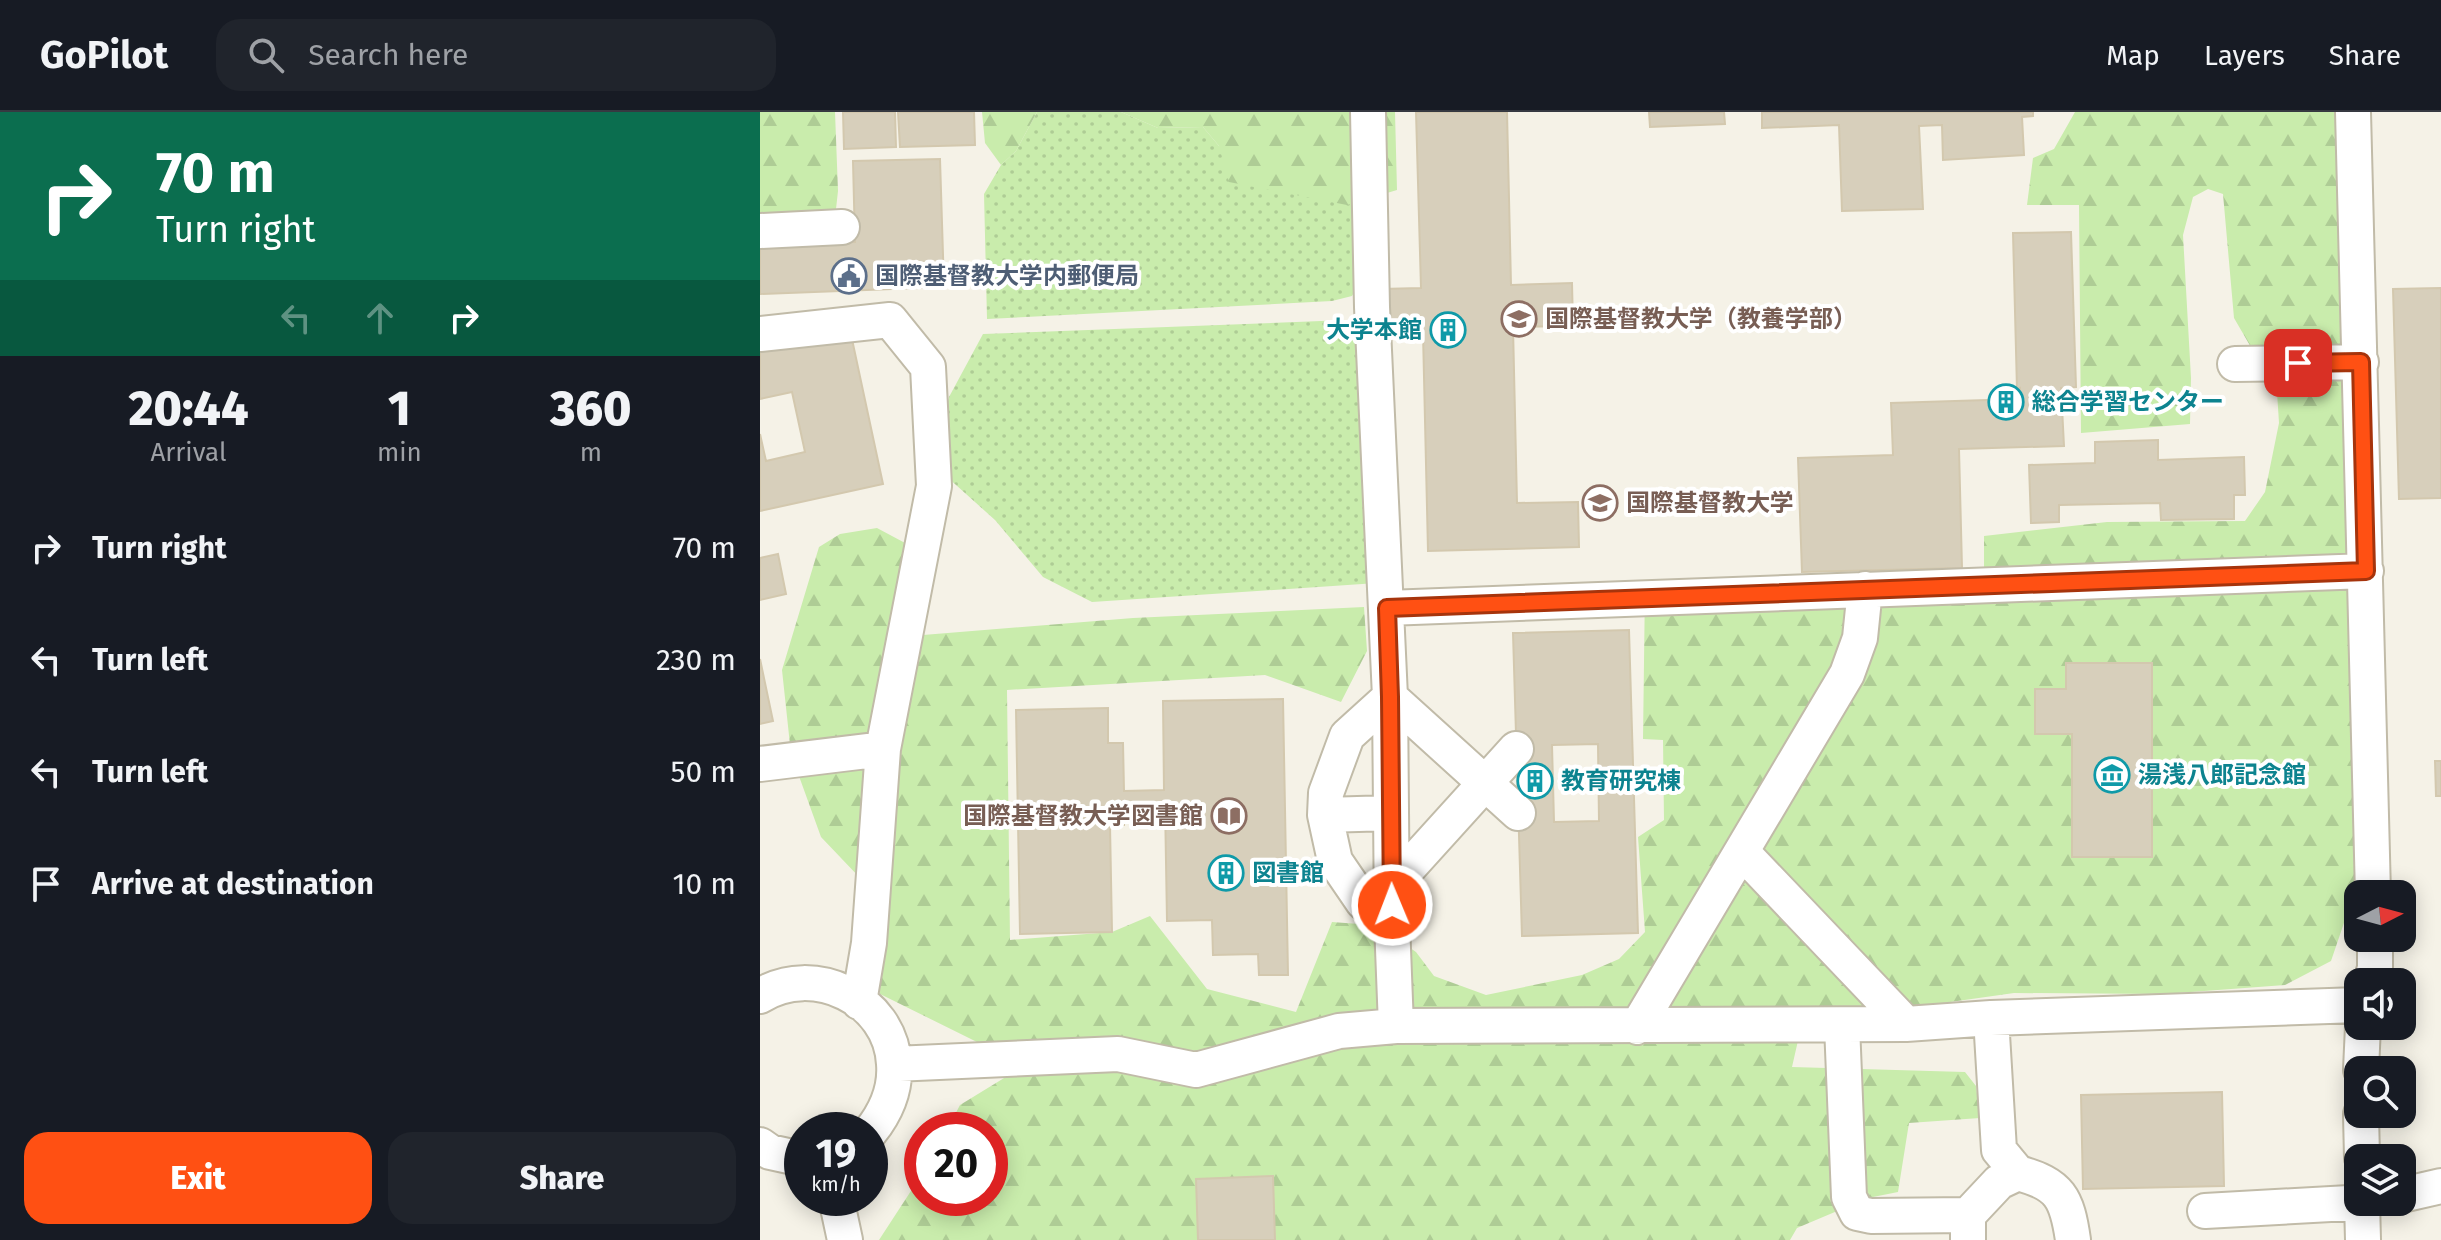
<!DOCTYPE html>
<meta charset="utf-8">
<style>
body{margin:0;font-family:"Fira Sans","Noto Sans JP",sans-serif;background:#20242c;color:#f1f3f6;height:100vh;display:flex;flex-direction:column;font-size:30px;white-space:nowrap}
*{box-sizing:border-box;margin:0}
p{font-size:26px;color:#9ea1a6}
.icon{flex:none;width:44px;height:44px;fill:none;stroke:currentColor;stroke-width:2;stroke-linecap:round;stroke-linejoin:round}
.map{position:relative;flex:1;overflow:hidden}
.panel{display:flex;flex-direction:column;background:#171b24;width:760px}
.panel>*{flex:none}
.banner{background:#0b6e4f;color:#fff;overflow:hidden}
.needle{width:52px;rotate:84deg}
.buttons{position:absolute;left:1584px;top:768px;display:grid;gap:16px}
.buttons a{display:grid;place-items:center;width:72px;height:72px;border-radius:16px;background:#171b24;box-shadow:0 4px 20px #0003;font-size:40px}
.speed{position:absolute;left:24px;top:1000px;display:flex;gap:16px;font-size:40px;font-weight:700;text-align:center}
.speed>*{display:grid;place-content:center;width:104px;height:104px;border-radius:50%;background:#171b24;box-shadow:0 4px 20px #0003;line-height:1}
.speed small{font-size:20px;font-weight:400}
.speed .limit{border:12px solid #d22;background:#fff;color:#111}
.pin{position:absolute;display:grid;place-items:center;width:68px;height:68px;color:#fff;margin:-34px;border-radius:16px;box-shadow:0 4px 12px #0006}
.me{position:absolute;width:88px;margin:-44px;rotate:359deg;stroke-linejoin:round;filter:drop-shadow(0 0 6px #0008)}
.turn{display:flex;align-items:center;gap:28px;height:168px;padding:0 24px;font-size:36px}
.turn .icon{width:104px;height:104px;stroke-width:2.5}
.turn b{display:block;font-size:56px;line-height:68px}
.lanes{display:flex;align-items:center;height:76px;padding:0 24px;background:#0003;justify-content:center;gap:40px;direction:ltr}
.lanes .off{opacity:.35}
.eta{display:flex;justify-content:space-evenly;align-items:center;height:136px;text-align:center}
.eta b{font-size:48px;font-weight:800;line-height:56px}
.primary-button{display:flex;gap:16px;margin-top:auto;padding:16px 24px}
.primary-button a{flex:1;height:92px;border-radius:24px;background:#ff5013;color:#fff;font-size:32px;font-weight:800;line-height:92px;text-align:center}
.primary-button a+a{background:#20242c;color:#f1f3f6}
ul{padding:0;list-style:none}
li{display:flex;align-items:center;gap:24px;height:112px;padding:0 24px}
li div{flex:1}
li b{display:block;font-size:30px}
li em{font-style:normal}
header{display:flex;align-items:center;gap:48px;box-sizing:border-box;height:112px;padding:0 40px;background:#171b24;border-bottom:2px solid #363941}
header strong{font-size:38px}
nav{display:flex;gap:44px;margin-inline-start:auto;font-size:28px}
.search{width:560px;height:72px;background:#20242c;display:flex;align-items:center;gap:20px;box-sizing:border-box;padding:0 28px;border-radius:24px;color:#9ea1a6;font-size:30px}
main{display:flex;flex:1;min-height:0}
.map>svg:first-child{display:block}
.grass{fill:url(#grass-dots)}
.forest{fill:url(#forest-firs)}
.building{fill:#d7cfbb;stroke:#d3c8ae;stroke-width:2;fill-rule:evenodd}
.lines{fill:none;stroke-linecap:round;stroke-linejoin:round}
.minor-casing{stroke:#c1bba8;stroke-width:38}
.minor{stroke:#fff;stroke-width:34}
.route-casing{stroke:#a6340c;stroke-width:20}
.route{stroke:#ff5013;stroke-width:14}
.labels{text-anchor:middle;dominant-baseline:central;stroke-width:8;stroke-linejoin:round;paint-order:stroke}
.service-label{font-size:24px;font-weight:bold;fill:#4e5e75;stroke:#fff;text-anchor:start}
.education-label{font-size:24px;font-weight:bold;fill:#785e54;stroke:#fff;text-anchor:start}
.culture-label{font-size:24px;font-weight:bold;fill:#0d838f;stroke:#fff;text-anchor:start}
</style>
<header>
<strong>GoPilot</strong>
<div class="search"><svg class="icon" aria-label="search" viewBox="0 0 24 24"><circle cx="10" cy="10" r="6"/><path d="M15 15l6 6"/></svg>Search here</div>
<nav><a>Map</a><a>Layers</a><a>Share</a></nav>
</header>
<main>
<section class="panel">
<div class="banner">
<div class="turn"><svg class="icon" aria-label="right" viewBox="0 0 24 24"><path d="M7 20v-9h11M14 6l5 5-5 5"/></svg><div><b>70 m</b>Turn right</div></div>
<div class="lanes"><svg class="icon off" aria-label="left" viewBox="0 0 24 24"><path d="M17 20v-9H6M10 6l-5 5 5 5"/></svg><svg class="icon off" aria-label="ahead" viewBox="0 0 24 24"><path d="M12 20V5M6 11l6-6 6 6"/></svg><svg class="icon" aria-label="right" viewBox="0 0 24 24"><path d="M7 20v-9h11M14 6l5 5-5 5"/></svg></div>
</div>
<div class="eta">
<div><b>20:44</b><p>Arrival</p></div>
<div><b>1</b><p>min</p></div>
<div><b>360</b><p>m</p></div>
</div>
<ul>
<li><svg class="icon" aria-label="right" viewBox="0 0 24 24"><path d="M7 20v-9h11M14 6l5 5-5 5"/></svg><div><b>Turn right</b></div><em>70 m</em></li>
<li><svg class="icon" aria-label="left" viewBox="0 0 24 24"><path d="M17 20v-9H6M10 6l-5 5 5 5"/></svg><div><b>Turn left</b></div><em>230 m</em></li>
<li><svg class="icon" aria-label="left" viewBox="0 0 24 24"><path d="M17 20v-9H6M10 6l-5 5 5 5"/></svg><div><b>Turn left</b></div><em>50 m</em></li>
<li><svg class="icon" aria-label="arrive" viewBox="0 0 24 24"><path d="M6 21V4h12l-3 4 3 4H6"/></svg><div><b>Arrive at destination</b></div><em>10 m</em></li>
</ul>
<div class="primary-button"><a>Exit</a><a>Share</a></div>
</section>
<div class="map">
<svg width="1681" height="1128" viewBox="0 0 1681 1128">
<defs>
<pattern id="grass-dots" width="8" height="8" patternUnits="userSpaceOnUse" patternTransform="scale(2)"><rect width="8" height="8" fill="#c9ecac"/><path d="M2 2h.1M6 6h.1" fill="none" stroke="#aecc95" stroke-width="1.8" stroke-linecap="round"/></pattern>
<pattern id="forest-firs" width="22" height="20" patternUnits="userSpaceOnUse" patternTransform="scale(2)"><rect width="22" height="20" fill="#c9ecac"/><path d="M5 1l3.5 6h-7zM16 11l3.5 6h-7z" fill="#aecc95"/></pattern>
</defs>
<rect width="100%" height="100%" fill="#f5f2e7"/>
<path class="grass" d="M277,0H361L398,16L443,15L459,34L602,89L601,168L592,184L572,189L227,207L224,82L241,53L256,39Z
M587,208L598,213L617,471L332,490L283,465L235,408L186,364L175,339L189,285L223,222Z"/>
<path class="forest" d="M0,0H75L78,79L75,106L0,105Z
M222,0H277L256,39L241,53L225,31Z
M361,0H635L637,78L587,93L469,70L459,34L443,15L398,16Z
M1315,0H1593L1602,758L1571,849L1525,873L1404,882L1254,881L1042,911L1032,955L1205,960L1216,974L1220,1006L1149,1011L1138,1080L1108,1086L1037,1116L1030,1128H119L162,1062V1086H230V1018H187L200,993L249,963L221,932L120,882L121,788L61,725L31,642L22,558L59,435L80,422L117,416L175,447L163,523L373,506L604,495L607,539L581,590L505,563L247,578L250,828L352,820L390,804L447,877L536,900L572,810L599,812L634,825L656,840L674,864L726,883L822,863L859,847L885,820L878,725L904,708L903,628L883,627L885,473L1208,462L1224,456V424L1347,410L1485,409L1505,380L1519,311L1517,280L1474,206L1463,82L1448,77L1433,85L1423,123L1431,266L1430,312L1321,321L1319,93H1267L1273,46L1294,37Z"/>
<path class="building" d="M83,0H135L136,35L84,37Z
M138,0H214L215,33L140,35Z
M656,0H747L751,173L812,171L813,214L753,215L757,391L818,390L819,435L668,439L663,221L623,222L622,177L661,176Z
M889,0H964L965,12L890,15Z
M1002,0H1273V4L1262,5L1264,43L1183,48L1182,13L1159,14L1163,97L1082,99L1079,13L1002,16Z
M180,47L184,175L0,182V133L95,130L93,49Z
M1311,120L1316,275L1301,276L1304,334L1199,337L1202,456L1042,460L1038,346L1133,343L1131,291L1260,287V276L1257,277L1253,121Z
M1681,176V386L1639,387L1633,177Z
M90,218L123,372L0,399V322L6,349L45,340L32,280L0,287V237Z
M1398,328V348L1484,345L1485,383H1474V407L1401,408L1400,391L1299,393V410L1271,411L1269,353L1335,351V330Z
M18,442L26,482L0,488V446Z
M869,518L878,821L762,824L753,521ZM838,632L839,709L794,710L792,633Z
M0,547L13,609L0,612Z
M1306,551H1392V745H1312V622H1275V577H1306Z
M523,587L528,863H499L498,842L453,843L452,808L407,809L405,691H364V713H350L352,820L260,822L256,598L348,596V631H363L364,679L404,678L403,589Z
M1675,649H1681V684H1676Z
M1462,980L1464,1074L1323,1077L1321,983Z
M513,1064L515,1128H438L436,1067Z"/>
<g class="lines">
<defs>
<path id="minor" d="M608,0L612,195L630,585L632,811L636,914
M1593,0L1613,782
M0,119L82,115
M0,222L130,208L168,255L174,374L123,637L109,831L99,890
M1475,252L1601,250
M627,496L1606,459
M0,652L123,637
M565,703L631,701
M982,740L1146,912
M631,775L756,637
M632,811L603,790L575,749L565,703L566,681L587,624L630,585L758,701
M1611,870L1615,856V826
M0,884C53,850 131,887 134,952C136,978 126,1000 110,1020
M1231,906L1239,1038L1258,1061
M1082,913L1089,1085L1097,1101L1111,1104L1208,1103V1128
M877,915L1087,562L1100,526L1105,477
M134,952L358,942L436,958L579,919L636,914L1146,912L1231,906L1598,893
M1601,958L1603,914
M1601,1002L1602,1046
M0,1033L10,1040L42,1047
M1642,1083L1681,1074
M76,1086L85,1128
M1602,1090L1603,1128
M1445,1099L1607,1090
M1208,1103L1239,1070L1258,1061C1300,1072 1307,1086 1313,1128"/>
</defs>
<use href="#minor" class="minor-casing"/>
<use href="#minor" class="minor"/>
</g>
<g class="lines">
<defs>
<path id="route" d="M632,793L630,585L627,496L1606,459L1601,250L1538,251"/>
</defs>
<use href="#route" class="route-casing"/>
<use href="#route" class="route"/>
</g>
<defs>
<symbol id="civic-ring" viewBox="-11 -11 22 22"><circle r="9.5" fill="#fff" stroke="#5c6f8a" stroke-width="1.5"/><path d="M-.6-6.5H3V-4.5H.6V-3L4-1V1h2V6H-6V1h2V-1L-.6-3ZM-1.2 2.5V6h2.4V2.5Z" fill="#5c6f8a"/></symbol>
<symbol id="university-ring" viewBox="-11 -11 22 22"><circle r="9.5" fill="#fff" stroke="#8d6e63" stroke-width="1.5"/><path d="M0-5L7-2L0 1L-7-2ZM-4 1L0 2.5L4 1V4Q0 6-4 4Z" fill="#8d6e63"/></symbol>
<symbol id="building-ring" viewBox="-11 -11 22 22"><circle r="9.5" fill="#fff" stroke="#0f9aa8" stroke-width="1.5"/><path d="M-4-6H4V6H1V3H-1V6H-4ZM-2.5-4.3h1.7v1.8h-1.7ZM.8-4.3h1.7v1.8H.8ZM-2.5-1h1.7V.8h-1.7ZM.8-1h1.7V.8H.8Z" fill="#0f9aa8"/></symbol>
<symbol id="museum-ring" viewBox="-11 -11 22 22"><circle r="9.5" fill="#fff" stroke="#0f9aa8" stroke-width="1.5"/><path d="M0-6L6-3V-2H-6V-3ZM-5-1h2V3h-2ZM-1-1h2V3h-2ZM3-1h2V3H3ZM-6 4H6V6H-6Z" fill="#0f9aa8"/></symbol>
<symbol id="library-ring" viewBox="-11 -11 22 22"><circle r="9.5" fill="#fff" stroke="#8d6e63" stroke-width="1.5"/><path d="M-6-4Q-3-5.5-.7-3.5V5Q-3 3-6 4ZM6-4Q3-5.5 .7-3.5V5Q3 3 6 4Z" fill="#8d6e63"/></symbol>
</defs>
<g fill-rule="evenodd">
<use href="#civic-ring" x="69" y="144" width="40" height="40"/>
<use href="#university-ring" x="739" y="187" width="40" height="40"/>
<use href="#building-ring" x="668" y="198" width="40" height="40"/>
<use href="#building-ring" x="1226" y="270" width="40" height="40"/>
<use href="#university-ring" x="820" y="371" width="40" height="40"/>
<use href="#museum-ring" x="1332" y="643" width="40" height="40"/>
<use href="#building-ring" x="755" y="649" width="40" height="40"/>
<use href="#library-ring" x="449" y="684" width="40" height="40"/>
<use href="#building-ring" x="446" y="741" width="40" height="40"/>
</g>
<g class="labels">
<g class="service-label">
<text x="115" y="164">国際基督教大学内郵便局</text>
</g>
<g class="education-label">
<text x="785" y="207">国際基督教大学（教養学部）</text>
<text x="866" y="391">国際基督教大学</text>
<text x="443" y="704" text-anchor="end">国際基督教大学図書館</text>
</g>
<g class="culture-label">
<text x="662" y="218" text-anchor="end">大学本館</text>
<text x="1272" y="290">総合学習センター</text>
<text x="1378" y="663">湯浅八郎記念館</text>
<text x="801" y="669">教育研究棟</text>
<text x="492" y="761">図書館</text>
</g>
</g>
</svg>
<div class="buttons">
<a><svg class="needle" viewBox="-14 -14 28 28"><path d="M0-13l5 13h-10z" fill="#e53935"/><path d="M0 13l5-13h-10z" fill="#9ea1a6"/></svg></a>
<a><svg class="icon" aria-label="sound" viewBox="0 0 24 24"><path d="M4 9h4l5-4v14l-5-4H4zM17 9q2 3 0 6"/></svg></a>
<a><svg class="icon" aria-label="search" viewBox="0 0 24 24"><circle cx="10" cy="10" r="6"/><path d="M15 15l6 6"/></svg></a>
<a><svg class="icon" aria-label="layers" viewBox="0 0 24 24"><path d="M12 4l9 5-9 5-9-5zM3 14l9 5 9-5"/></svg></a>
</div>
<div class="speed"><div>19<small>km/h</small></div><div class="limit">20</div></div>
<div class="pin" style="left:1538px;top:251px;background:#d93025"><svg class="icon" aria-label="arrive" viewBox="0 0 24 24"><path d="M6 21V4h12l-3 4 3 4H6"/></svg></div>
<svg class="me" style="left:632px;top:793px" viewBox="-20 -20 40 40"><circle r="17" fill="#ff5013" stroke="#fff" stroke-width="3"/><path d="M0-11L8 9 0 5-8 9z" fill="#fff"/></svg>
</div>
</main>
